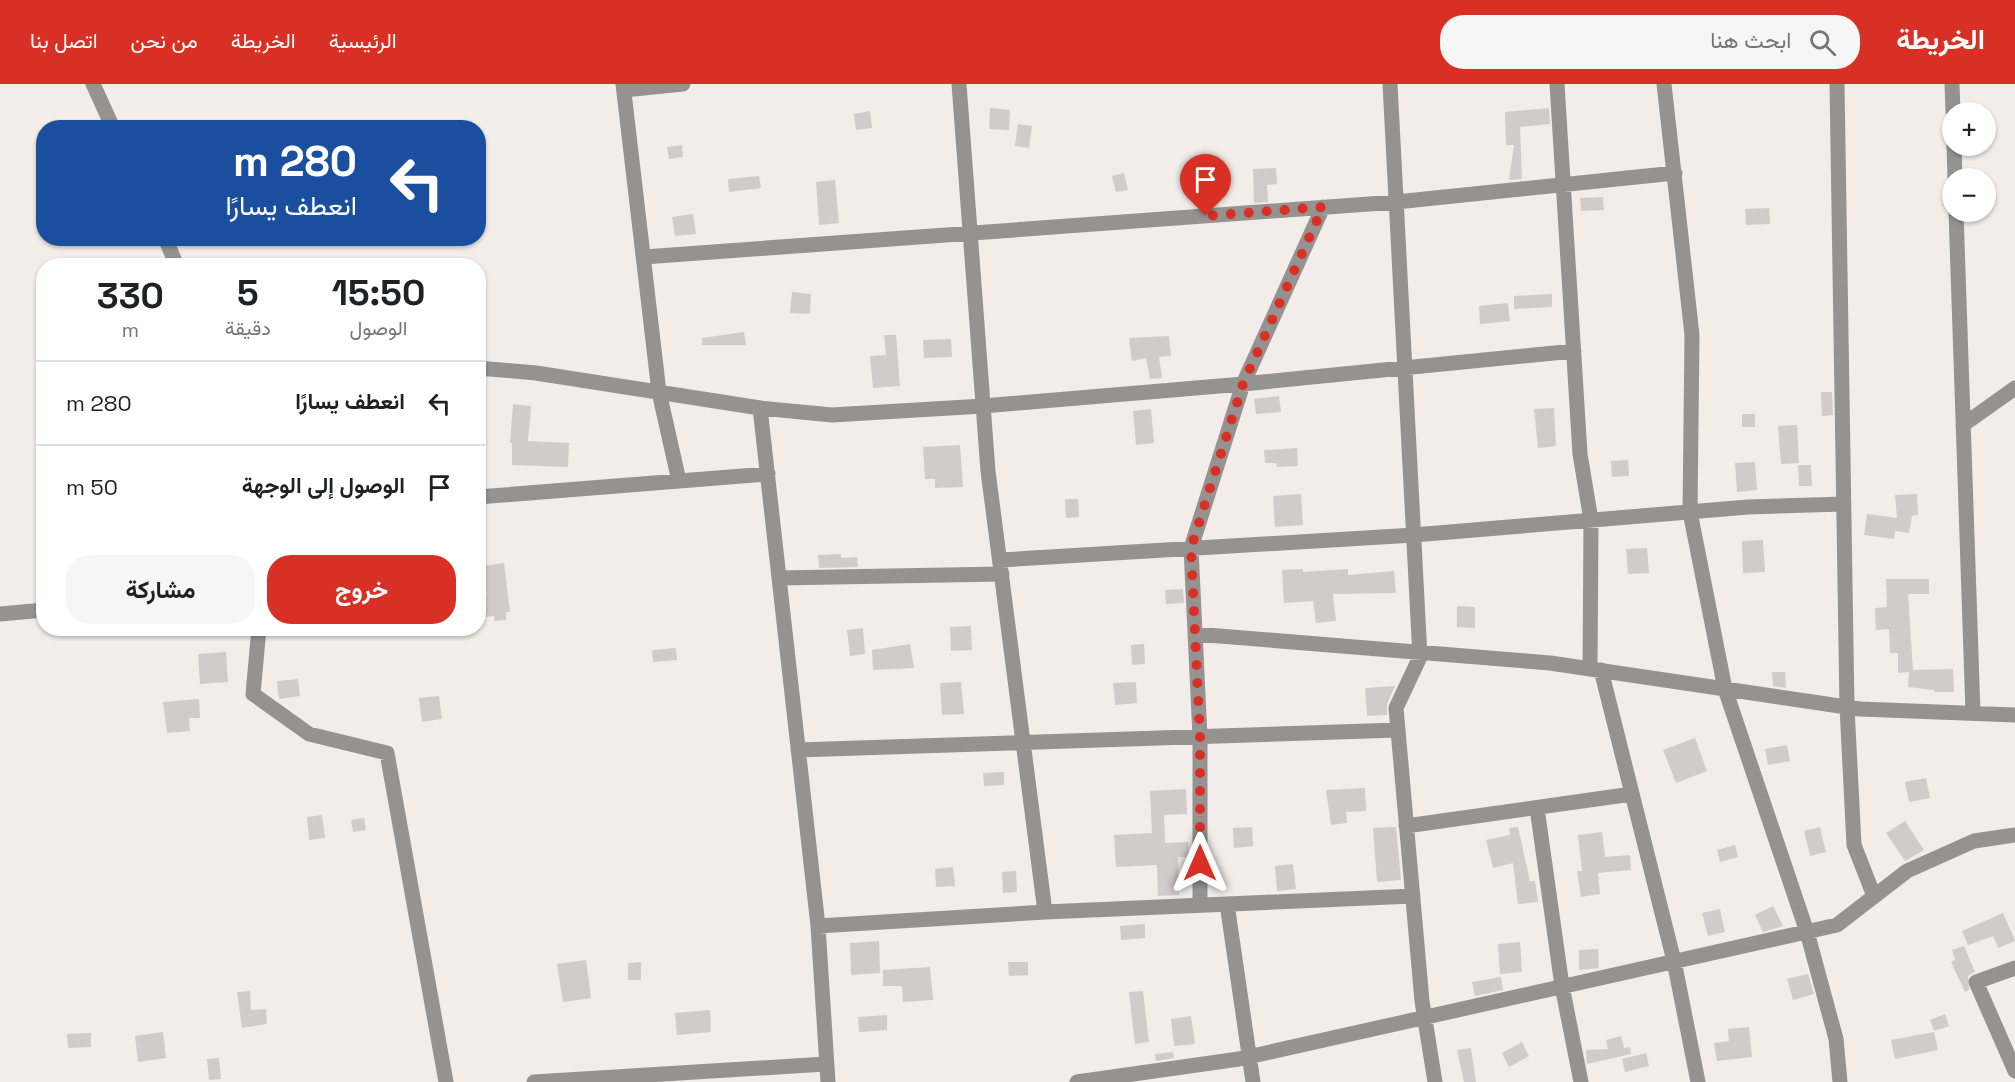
<!DOCTYPE html>
<html lang="ar">
<meta charset="utf-8">
<style>
body{margin:0;font-family:"Space Grotesk",Vazirmatn,sans-serif;background:#f6f6f6;color:#202124;direction:rtl;height:100vh;display:flex;flex-direction:column;font-size:22px;white-space:nowrap}
*{box-sizing:border-box;margin:0}
p{font-size:20px;color:#757577}
.icon{flex:none;width:33px;height:33px;fill:none;stroke:currentColor;stroke-width:2;stroke-linecap:round;stroke-linejoin:round}
.map{position:relative;flex:1;overflow:hidden;direction:ltr}
.drawer{position:absolute;left:36px;top:174px;width:450px;height:378px;display:flex;flex-direction:column;background:#fff;border-radius:24px;box-shadow:0 2px 4px #0004;direction:rtl}
.drawer>*{flex:none}
.hud{position:absolute;left:36px;top:36px;width:450px;height:126px;border-radius:24px;box-shadow:0 2px 4px #0004;direction:rtl;background:#1a4fa0;color:#fff;overflow:hidden}
.tools{position:absolute;left:1942px;top:18px;display:grid;gap:12px}
.tools a{display:grid;place-items:center;width:54px;height:54px;border-radius:50%;background:#fff;box-shadow:0 2px 4px #0004;font-size:30px}
.pin{position:absolute;display:grid;place-items:center;width:51px;height:51px;color:#fff;margin:-62px -26px;border-radius:50% 50% 50% 0;rotate:-45deg;box-shadow:0 0 6px #0007}
.pin .icon{rotate:45deg}
.me{position:absolute;width:66px;margin:-33px;rotate:0deg;stroke-linejoin:round;filter:drop-shadow(0 0 4px #0008)}
.turn{display:flex;align-items:center;gap:21px;height:126px;padding:0 30px;font-size:27px}
.turn .icon{width:78px;height:78px;stroke-width:2.5}
.turn b{display:block;font-size:42px;line-height:51px}
.eta{display:flex;justify-content:space-evenly;align-items:center;height:102px;text-align:center}
.eta b{font-size:36px;font-weight:700;line-height:42px}
.action{display:flex;gap:12px;margin-top:auto;padding:12px 30px}
.action a{flex:1;height:69px;border-radius:24px;background:#d93025;color:#fff;font-size:24px;font-weight:700;line-height:69px;text-align:center}
.action a+a{background:#f6f6f6;color:#202124}
ul{padding:0;list-style:none}
li{display:flex;align-items:center;gap:18px;height:84px;padding:0 30px;border-top:2px solid #e0e0e0}
li div{flex:1}
li b{display:block;font-size:22px}
li em{font-style:normal}
header{display:flex;align-items:center;gap:36px;box-sizing:border-box;height:84px;padding:0 30px;background:#d93025;color:#fff}
header strong{font-size:28px}
nav{display:flex;gap:33px;margin-inline-start:auto;font-size:21px}
.search{width:420px;height:54px;background:#f6f6f6;display:flex;align-items:center;gap:15px;box-sizing:border-box;padding:0 21px;border-radius:24px;color:#757577;font-size:22px}
.map>svg:first-child{display:block}
.building{fill:#d2cbca}
.lines{fill:none;stroke-linecap:round;stroke-linejoin:round}
.minor{stroke:#959391;stroke-width:15}
.route{stroke:#d93025;stroke-width:10;stroke-dasharray:0 18}
</style>
<header>
<strong>الخريطة</strong>
<div class="search"><svg class="icon" aria-label="search" viewBox="0 0 24 24"><circle cx="10" cy="10" r="6"/><path d="M15 15l6 6"/></svg>ابحث هنا</div>
<nav><a>الرئيسية</a><a>الخريطة</a><a>من نحن</a><a>اتصل بنا</a></nav>
</header>
<div class="map">
<svg width="2015" height="998" viewBox="0 0 2015 998">
<rect width="100%" height="100%" fill="#f2ede8"/>
<path class="building" d="M990,24L1010,26L1009,46L989,45Z
M1549,24L1550,40L1520,43L1522,95L1509,96L1514,61H1506L1505,28Z
M870,27L872,44L856,46L854,30Z
M1018,40L1032,42L1029,64L1015,62Z
M682,61L683,73L669,75L667,63Z
M1276,84L1277,100L1267,101L1268,118L1254,119L1253,85Z
M1124,89L1128,106L1116,108L1112,92Z
M759,92L761,104L729,108L728,95Z
M835,96L839,139L819,141L816,98Z
M1603,113L1604,126L1581,127L1580,114Z
M1769,124L1770,140L1746,141L1745,125Z
M693,130L696,150L675,152L672,133Z
M792,208L811,210L810,230L790,229Z
M1552,210V223L1514,225V212Z
M1508,219L1510,237L1480,240L1479,222Z
M744,248L746,261H702V254Z
M884,251H896L900,302L873,304L870,272L886,271Z
M1169,252L1171,272L1159,273L1162,294L1150,295L1146,274L1132,277L1129,254Z
M951,255L952,273L924,274L923,256Z
M1821,308H1832L1833,331L1822,332Z
M1279,312L1281,328L1256,330L1254,315Z
M513,320L531,322L528,357L569,359L568,383L512,381V359H510Z
M1554,324L1556,362L1538,364L1534,325Z
M1151,325L1154,359L1136,361L1133,327Z
M1742,330H1755V343H1742Z
M1797,341L1799,379L1781,380L1778,342Z
M960,361L963,403L935,404V395H925L923,363Z
M1297,364L1298,382L1277,383L1276,379H1265L1264,366Z
M1628,376L1629,392L1612,393L1611,377Z
M1755,378L1757,406L1737,408L1735,379Z
M1798,381H1811L1812,402H1799Z
M1301,410L1303,441L1275,443L1273,412Z
M1917,410L1918,431L1912,432L1909,449L1895,447L1894,455L1864,451L1867,430L1897,434L1895,411Z
M1065,415H1078L1079,433L1066,434Z
M1763,456L1765,488L1743,489L1742,457Z
M1647,464L1649,489L1628,490L1626,465Z
M841,470V474L857,473L858,483L819,484L818,471Z
M504,479L510,528H506V536L494,537V532L478,534V513L487,512L482,482Z
M1303,485V488L1348,485V491L1394,487L1396,509L1333,510L1336,537L1316,539L1313,517L1284,519L1282,486Z
M1886,495H1929V510H1908L1913,586L1953,585L1954,608H1934V606L1908,603L1909,588L1898,589V569H1890L1889,545L1876,546L1875,524L1887,523Z
M1183,505L1184,519L1166,520L1165,506Z
M1457,522L1475,523V544L1457,543Z
M971,542L972,566L951,567L950,543Z
M863,544L865,570L850,572L847,546Z
M910,560L914,584L873,586L872,566Z
M1144,560L1145,580L1132,581L1131,561Z
M676,564L677,576L653,578L652,566Z
M226,568L228,598L200,600L198,570Z
M1772,588H1785L1786,604L1773,602Z
M298,595L300,612L279,615L277,597Z
M961,598L964,630L942,631L940,599Z
M1136,598L1137,619L1115,621L1113,599Z
M1395,602L1387,620V631L1367,632L1365,604Z
M439,612L442,635L422,638L419,614Z
M199,615L200,634H189L190,647L167,649L163,618Z
M1695,654L1707,687L1676,699L1663,666Z
M1787,661L1790,677L1768,681L1765,665Z
M1004,688V701L984,702L983,689Z
M1926,694L1930,714L1909,718L1905,698Z
M1365,704L1366,727L1346,728L1347,739L1331,741L1326,706Z
M1186,705L1187,730L1164,731L1165,759L1188,758L1189,773H1178L1179,811L1158,812L1157,781L1116,783L1114,751L1152,749L1150,707Z
M322,731L325,754L309,756L307,733Z
M364,734L366,746L353,748L351,736Z
M1905,737L1924,766L1905,777L1886,749Z
M1252,743L1253,762L1234,764L1233,744Z
M1396,743L1401,796L1377,798L1373,744Z
M1518,743L1530,797H1535L1538,818L1518,820L1513,779L1493,784L1486,756L1510,751L1509,744Z
M1820,743L1826,768L1810,772L1804,747Z
M1602,748L1605,773L1630,771L1631,786L1598,789L1600,810L1581,813L1577,787H1582L1578,751Z
M1735,761L1738,773L1720,778L1717,766Z
M1293,780L1296,805L1277,807L1275,782Z
M953,783L955,802L936,803L935,785Z
M1016,787L1017,808L1003,809L1002,788Z
M1773,822L1783,842L1763,848L1755,831Z
M1720,825L1725,848L1708,852L1702,829Z
M2003,829L2015,857L1998,864L1993,852L1968,861L1962,847Z
M1145,840V854L1121,856L1120,842Z
M879,857L880,889L851,891L850,859Z
M1520,858L1522,888L1500,890L1498,860Z
M1964,862L1975,888L1968,892L1969,906L1965,908L1951,878L1955,876L1952,866Z
M1598,865L1599,884L1579,886V866Z
M586,876L591,914L563,918L557,880Z
M641,878V896H628V879Z
M1008,878H1028V891L1009,892Z
M930,883L933,916L903,918L902,902H883V886Z
M1808,890L1814,910L1793,916L1787,895Z
M1501,893L1503,906L1475,912L1472,898Z
M250,907L251,926L266,925L267,940L242,944L237,908Z
M1143,907L1149,958L1135,960L1129,908Z
M710,926L711,948L677,951L675,929Z
M1945,930L1949,942L1934,947L1930,936Z
M887,931V946L859,948L858,933Z
M1191,932L1195,960L1174,962L1171,935Z
M1749,943L1752,973L1717,977L1714,959L1729,957L1728,945Z
M163,948L166,974L138,978L135,952Z
M1934,948L1938,966L1895,975L1891,956Z
M91,949V963L68,964L67,950Z
M1621,952L1624,964L1630,963L1631,970L1587,980L1586,966L1608,965L1606,956Z
M1522,958L1529,972L1509,983L1502,969Z
M1471,964L1476,998H1464L1457,966Z
M1173,968L1174,974L1156,977L1155,970Z
M1646,969L1649,982L1625,988L1622,975Z
M219,974L221,995L209,996L207,975Z"/>
<g class="lines">
<path class="minor" d="M93,0L113,44
M623,0L659,308L679,397
M1390,0L1420,573L1396,624L1422,917L1435,998
M1557,0L1580,370L1591,436L1590,585
M1664,0L1692,251L1690,428L1725,605L1807,848L1836,955L1840,998
M1837,0L1847,623L1854,761L1874,812
M1952,0L1953,28
M624,6L683,0
M1954,62L1955,94
M1956,128L1973,629
M165,154L177,182
M644,173L1396,118L1675,89
M478,284L536,289L760,324L818,842L828,998
M760,324L832,331L983,322L1243,300L1574,267
M1963,341L2015,304
M478,413L768,390
M1000,476L1414,451L1748,423L1844,420
M779,494L1002,490
M0,530L44,526
M259,544L253,610L309,650L387,669L446,998
M1195,550L1550,579L1860,625L2015,631
M1601,586L1674,877L1698,998
M798,666L1398,646
M1537,724L1562,902L1581,998
M1406,742L1632,710
M1227,820L1253,998
M1200,821V653L1191,464L1243,300L1323,123
M1045,828L1413,812
M818,842L1045,828L988,387L959,0
M2015,884L1976,898L2015,987
M534,998L826,980
M1077,998L1239,975L1837,841L1907,787L1974,757L2015,751"/>
</g>
<g class="lines">
<path class="route" d="M1200,779V653L1191,464L1243,300L1323,123L1206,132"/>
</g>
</svg>
<div class="tools">
<a>+</a>
<a>−</a>
</div>
<div class="pin" style="left:1206px;top:132px;background:#d93025"><svg class="icon" aria-label="arrive" viewBox="0 0 24 24"><path d="M6 21V4h12l-3 4 3 4H6"/></svg></div>
<svg class="me" style="left:1200px;top:779px" viewBox="-20 -20 40 40"><path d="M0-17L14 15 0 8-14 15z" fill="#d93025" stroke="#fff" stroke-width="4"/></svg>
<div class="hud">
<div class="turn"><svg class="icon" aria-label="left" viewBox="0 0 24 24"><path d="M17 20v-9H6M10 6l-5 5 5 5"/></svg><div><b>280 m</b>انعطف يسارًا</div></div>
</div>
<section class="drawer">
<div class="eta">
<div><b>15:50</b><p>الوصول</p></div>
<div><b>5</b><p>دقيقة</p></div>
<div><b>330</b><p>m</p></div>
</div>
<ul>
<li><svg class="icon" aria-label="left" viewBox="0 0 24 24"><path d="M17 20v-9H6M10 6l-5 5 5 5"/></svg><div><b>انعطف يسارًا</b></div><em>280 m</em></li>
<li><svg class="icon" aria-label="arrive" viewBox="0 0 24 24"><path d="M6 21V4h12l-3 4 3 4H6"/></svg><div><b>الوصول إلى الوجهة</b></div><em>50 m</em></li>
</ul>
<div class="action"><a>خروج</a><a>مشاركة</a></div>
</section>
</div>
